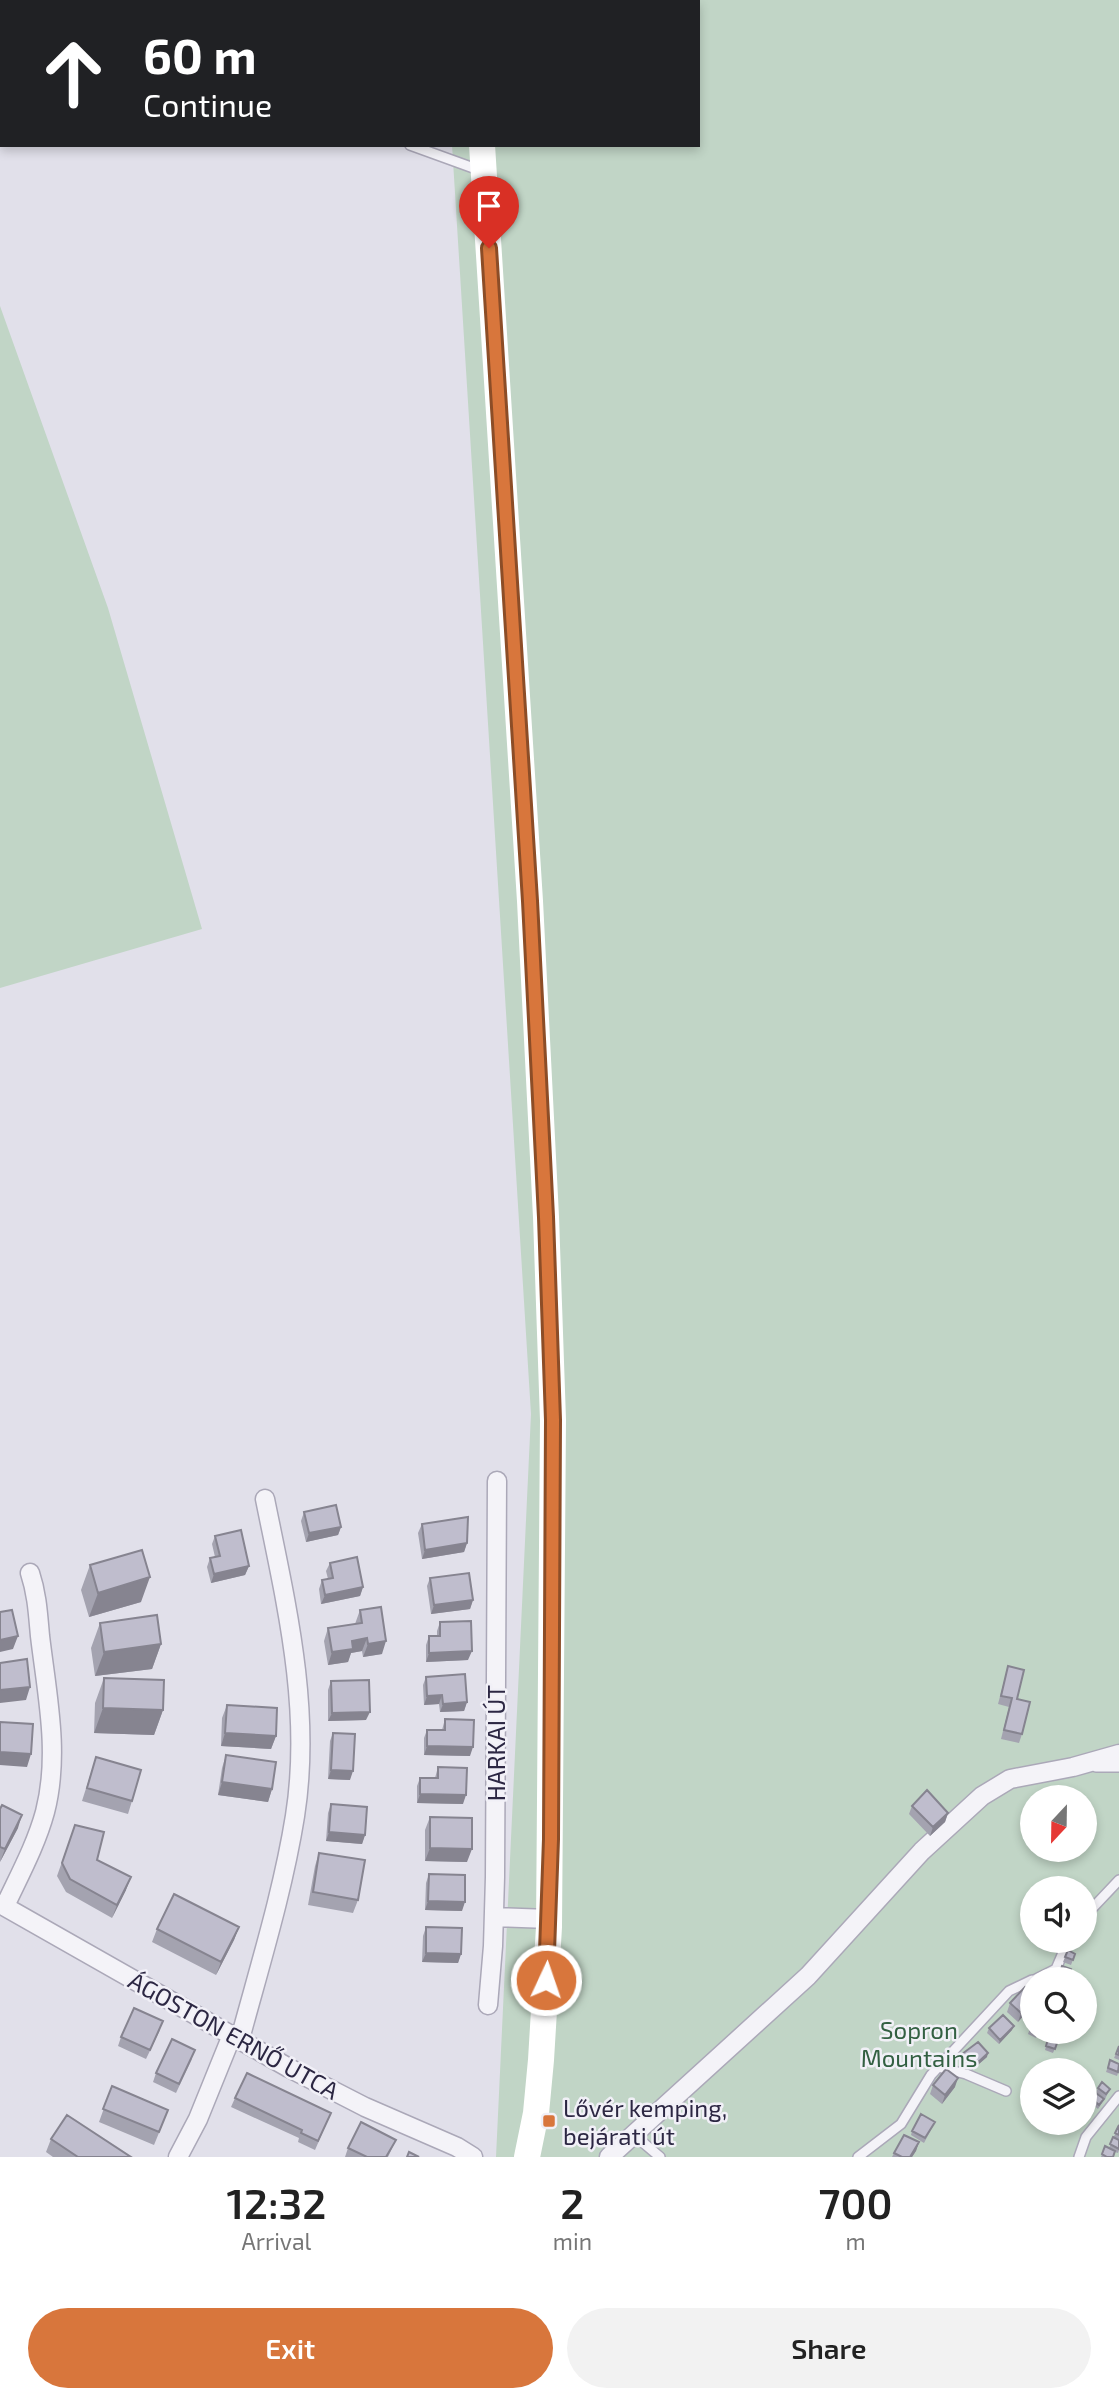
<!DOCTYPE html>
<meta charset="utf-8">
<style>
body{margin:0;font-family:"Exo 2",sans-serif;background:#f2f2f2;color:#222;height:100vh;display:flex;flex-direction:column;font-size:26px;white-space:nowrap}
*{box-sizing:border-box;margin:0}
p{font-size:23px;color:#767676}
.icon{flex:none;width:38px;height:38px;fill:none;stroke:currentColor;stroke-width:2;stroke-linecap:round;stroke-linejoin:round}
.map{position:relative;height:2157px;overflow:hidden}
.panel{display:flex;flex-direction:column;background:#fff;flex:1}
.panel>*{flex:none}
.hud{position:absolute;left:0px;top:0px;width:700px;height:147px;box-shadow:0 4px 10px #0003;background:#202124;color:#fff;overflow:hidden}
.needle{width:46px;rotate:202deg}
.tools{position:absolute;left:1020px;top:1785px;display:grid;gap:14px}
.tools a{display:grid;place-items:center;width:77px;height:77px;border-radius:50%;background:#fff;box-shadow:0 4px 10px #0003;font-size:35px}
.pin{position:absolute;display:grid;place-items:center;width:60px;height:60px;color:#fff;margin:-72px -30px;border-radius:50% 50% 50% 0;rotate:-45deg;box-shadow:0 0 7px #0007}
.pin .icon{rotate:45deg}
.me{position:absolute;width:77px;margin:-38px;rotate:3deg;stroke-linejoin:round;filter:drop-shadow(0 0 5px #0008)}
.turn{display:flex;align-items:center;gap:24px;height:147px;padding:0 28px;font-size:32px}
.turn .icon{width:91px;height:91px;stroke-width:2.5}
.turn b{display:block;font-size:49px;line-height:60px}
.eta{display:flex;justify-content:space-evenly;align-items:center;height:119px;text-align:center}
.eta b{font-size:42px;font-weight:600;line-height:49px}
.cta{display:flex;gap:14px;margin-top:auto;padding:14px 28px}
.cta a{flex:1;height:80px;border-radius:42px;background:#d8763c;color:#fff;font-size:28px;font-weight:600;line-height:80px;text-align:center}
.cta a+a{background:#f2f2f2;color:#222}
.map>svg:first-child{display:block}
.green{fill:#c1d5c6;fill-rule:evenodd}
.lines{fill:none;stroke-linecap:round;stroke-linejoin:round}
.lane-casing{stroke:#aba8b8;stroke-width:12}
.street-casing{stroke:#aba8b8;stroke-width:21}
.lane{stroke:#f4f3f8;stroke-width:9}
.street{stroke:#f4f3f8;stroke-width:18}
.secondary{stroke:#fff;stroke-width:26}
.wall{fill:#a4a3b0}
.shaded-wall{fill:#868490}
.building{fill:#bfbdcd;stroke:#868490;stroke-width:2}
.route-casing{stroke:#8c4d27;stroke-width:18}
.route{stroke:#d8763c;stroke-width:12}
.poi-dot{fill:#d8763c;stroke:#f1f0f7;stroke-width:2.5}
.labels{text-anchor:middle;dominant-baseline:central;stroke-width:5;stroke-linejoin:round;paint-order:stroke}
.street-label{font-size:24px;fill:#2c2743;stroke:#f1f0f7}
.park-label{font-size:24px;fill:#336042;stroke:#f1f0f7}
.poi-label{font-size:24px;fill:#2c2743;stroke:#f1f0f7;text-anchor:start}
</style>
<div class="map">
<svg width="1119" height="2157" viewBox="0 0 1119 2157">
<rect width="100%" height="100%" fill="#e1e0ea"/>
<path class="green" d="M443,0H1119V2157H496L531,1414L452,145H698V2ZM1032,1797H1085V1850H1032ZM1032,1888H1085V1941H1032ZM1032,1979H1085V2032H1032ZM1032,2070H1085V2123H1032Z
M0,306L108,608L202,929L0,988Z"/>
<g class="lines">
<defs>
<path id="lane" d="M13,0L17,2
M0,2H2
M410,145L479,170
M1096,1767H1119
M1085,1916L1119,1880
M1036,1979L1056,1969L1068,1941
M938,2067L966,2074L1006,2091
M633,2134L660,2157
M858,2157L901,2124L931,2075L1009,1991L1032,1980
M1079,2157L1086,2137L1119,2096"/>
<path id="street" d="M0,1904L289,2068L365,2107L457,2147L473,2157
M5,1906C19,1876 36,1845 45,1812C60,1754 47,1695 40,1636C38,1614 37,1594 30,1573
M494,1917L549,1919
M488,2005L493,1946L495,1877L497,1481
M240,2039C260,1965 283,1891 295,1816C312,1709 286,1603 265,1499
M178,2157L198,2119L232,2035
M609,2157L808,1976L922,1851L982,1796L1010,1779L1073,1767L1119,1754"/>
</defs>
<use href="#lane" class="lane-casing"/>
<use href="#street" class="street-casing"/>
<use href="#lane" class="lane"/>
<use href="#street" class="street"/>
<path class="secondary" d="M471,0V2
M482,145L530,901L546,1217L553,1420L549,1927L541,2060L536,2113L527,2157"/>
</g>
<path class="wall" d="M304,1512L341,1527L338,1535L306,1542L301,1521Z
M422,1524L467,1543L464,1552L422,1559L418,1533Z
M215,1536L249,1566L245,1575L211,1583L207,1567L210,1558L215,1557L212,1544Z
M330,1563L363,1587L360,1596L321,1604L319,1589L322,1580L328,1579L326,1571Z
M90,1565L141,1602L89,1617L81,1590Z
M430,1578L473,1600L470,1609L431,1614L427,1586Z
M360,1610L382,1654L363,1657L362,1651L351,1653L348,1662L328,1665L324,1641L328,1628L355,1624Z
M440,1622L468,1660L426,1662V1645L429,1636H437V1631Z
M100,1623L161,1644L152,1669L95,1676L91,1648Z
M1008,1666L1022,1734L1019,1743L1001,1739L1009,1707L998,1704Z
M426,1677L467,1702L464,1711L440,1712L439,1704L424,1705L423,1685Z
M104,1678L163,1710L154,1735L94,1733L95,1703Z
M331,1681L366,1720L328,1721V1690Z
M227,1705L276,1736L271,1749L221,1746L222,1718Z
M445,1719L470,1756L424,1755V1738L427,1730H442Z
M333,1733L350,1780L328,1779L330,1741Z
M226,1755L272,1789L268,1802L218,1795L222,1768Z
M96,1757L132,1801L128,1814L82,1801Z
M438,1767L463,1804L417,1803V1786L420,1778H435Z
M331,1804L365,1835L362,1844L326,1841L328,1813Z
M912,1806L948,1813L945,1822L930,1836L909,1814Z
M0,1809L18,1828L0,1862Z
M430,1817L467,1862L425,1861V1830Z
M75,1825L97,1860L126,1890L112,1918L66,1892L57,1876Z
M319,1853L358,1900L353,1913L308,1905L315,1866Z
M429,1874L462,1911L425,1910L426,1883Z
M239,1927L234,1940L216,1975L152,1942L157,1929Z
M426,1927L461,1954L458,1963L422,1962L423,1936Z
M1068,1950L1075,1954L1071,1965L1063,1962Z
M1062,1966L1071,1969L1067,1979L1058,1977Z
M1010,2003L1031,2007L1018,2022L1007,2012Z
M1032,2023V2032H1038L1036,2038L1028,2034Z
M989,2028L1012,2030L999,2044L987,2033Z
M160,2030L146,2059L118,2046L121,2037Z
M1050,2032H1062L1058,2042L1048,2037Z
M1048,2039L1057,2043L1053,2053L1045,2050Z
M1119,2047V2060L1114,2058Z
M962,2054L987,2057L972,2070L961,2059Z
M192,2059L176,2093L153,2082L156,2073Z
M1110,2060L1119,2070L1117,2076L1106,2072Z
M933,2085L955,2087L942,2104L930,2094Z
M112,2086L163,2123L154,2145L99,2122Z
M1098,2088L1110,2089L1105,2099L1096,2092Z
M235,2098L331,2113L315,2150L298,2142L299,2138L231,2107Z
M1091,2098L1104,2099L1102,2103L1098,2109L1090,2102Z
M1119,2125V2150L1118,2153L1115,2152L1113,2157H1101L1105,2146L1109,2148Z
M933,2126L924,2143L911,2135L912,2131Z
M51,2139L131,2157H53L46,2152Z
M396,2140L388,2157H345L348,2148Z
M919,2142L916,2151L912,2157H892L894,2153Z"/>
<path class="shaded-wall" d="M341,1527L338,1535L306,1542L309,1533Z
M467,1543L464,1552L422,1559L425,1550Z
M249,1566L245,1575L211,1583L214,1574Z
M150,1577L141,1602L89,1617L98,1593Z
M363,1587L360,1596L321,1604L325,1595Z
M473,1600L470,1609L431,1614L434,1605Z
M18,1636L13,1649L0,1652V1640Z
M367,1638L362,1651L351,1653L348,1662L328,1665L332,1652L352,1641Z
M386,1641L382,1654L363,1657L368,1644Z
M161,1644L152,1669L95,1676L104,1652Z
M472,1651L468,1660L426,1662L429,1653Z
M30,1687L26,1700L0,1703V1690Z
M442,1695L439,1704L424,1705L427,1696Z
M467,1702L464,1711L440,1712L443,1704Z
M103,1708L163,1710L154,1735L94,1733Z
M370,1712L366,1720L328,1721L332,1713Z
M225,1733L276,1736L271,1749L221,1746Z
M427,1746L473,1747L470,1756L424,1755Z
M0,1752L31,1754L27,1767L0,1765Z
M331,1770L353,1771L350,1780L328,1779Z
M222,1782L272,1789L268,1802L218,1795Z
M420,1794L466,1795L463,1804L417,1803Z
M948,1813L945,1822L930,1836L933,1827Z
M22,1815L18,1828L0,1862L5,1849Z
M329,1832L365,1835L362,1844L326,1841Z
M430,1848L472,1849L467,1862L425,1861Z
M131,1877L126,1890L112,1918L117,1905Z
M428,1901L465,1902L462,1911L425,1910Z
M239,1927L234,1940L216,1975L221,1962Z
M426,1953L461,1954L458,1963L422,1962Z
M1032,2000L1031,2007L1018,2022L1021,2013Z
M1014,2026L1012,2030L999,2044L1000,2040Z
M988,2053L987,2057L972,2070L974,2066Z
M958,2078L955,2087L942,2104L945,2095Z
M919,2142L916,2151L912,2157H910Z"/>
<path class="building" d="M237,0H277L278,2H238Z
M336,1505L341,1527L309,1533L304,1512Z
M468,1517L467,1543L425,1550L422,1524Z
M241,1530L249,1566L214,1574L210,1558L220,1556L215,1536Z
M142,1550L150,1577L98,1593L90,1565Z
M357,1557L363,1587L325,1595L322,1580L333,1578L330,1563Z
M469,1573L473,1600L434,1605L430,1578Z
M381,1607L386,1641L368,1644L367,1638L352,1641L353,1649L332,1652L328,1628L362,1623L360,1610Z
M12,1610L18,1636L0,1640V1612Z
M157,1615L161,1644L104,1652L100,1623Z
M471,1621L472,1651L429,1653V1636H440V1622Z
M27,1659L30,1687L0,1690V1663Z
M1008,1666L1024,1670L1017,1699L1030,1702L1022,1734L1004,1730L1012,1698L1001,1696Z
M465,1674L467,1702L443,1704L442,1695L427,1696L426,1677Z
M104,1678L164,1680L163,1710L103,1708Z
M369,1680L370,1712L332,1713L331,1681Z
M227,1705L277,1708L276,1736L225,1733Z
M445,1719L474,1720L473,1747L427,1746V1730H445Z
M0,1722L33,1724L31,1754L0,1752Z
M333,1733L355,1734L353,1771L331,1770Z
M226,1755L276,1762L272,1789L222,1782Z
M96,1757L141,1770L132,1801L87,1788Z
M438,1767L467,1768L466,1795L420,1794V1778H438Z
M927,1790L948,1813L933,1827L912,1806Z
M331,1804L367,1807L365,1835L329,1832Z
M2,1805L22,1815L5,1849L0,1847V1809Z
M430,1817L472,1818V1849L430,1848Z
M75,1825L104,1832L97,1860L131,1877L117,1905L70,1879L62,1863Z
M319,1853L365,1860L358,1900L313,1892Z
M429,1874L465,1875V1902L428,1901Z
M174,1894L239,1927L221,1962L157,1929Z
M426,1927L462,1928L461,1954L426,1953Z
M1068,1950L1075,1954L1073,1960L1065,1957Z
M1062,1966L1071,1969L1068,1976L1060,1973Z
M1025,1987L1032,1996V2000L1021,2013L1010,2003Z
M134,2008L163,2021L150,2050L121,2037Z
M1003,2015L1014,2026L1000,2040L989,2028Z
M1050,2032H1062L1060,2037L1050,2033Z
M172,2039L195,2050L179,2084L156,2073Z
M1048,2039L1057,2043L1055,2049L1046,2046Z
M978,2042L988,2053L974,2066L962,2054Z
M1119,2046V2055L1116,2054Z
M1110,2060L1119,2064L1118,2072L1108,2068Z
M946,2069L958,2078L945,2095L933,2085Z
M247,2073L331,2113L318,2141L301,2133L302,2130L235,2098Z
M1102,2082L1110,2089L1106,2094L1098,2088Z
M112,2086L168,2110L159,2132L103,2109Z
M1096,2093L1104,2099L1099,2105L1091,2098Z
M921,2114L935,2122L925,2138L912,2131Z
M67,2115L131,2157H78L51,2139Z
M361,2122L396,2140L386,2157H367L348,2148Z
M1119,2125V2135L1115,2133Z
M904,2135L919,2142L910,2157H902L894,2153Z
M1113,2137L1119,2140V2149L1110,2144Z
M1105,2146L1115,2151L1113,2157H1107L1102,2154Z
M409,2152L419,2157H407Z"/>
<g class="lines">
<defs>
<path id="route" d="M489,248L530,901L546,1217L553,1420L551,1839L546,1980"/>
</defs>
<use href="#route" class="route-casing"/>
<use href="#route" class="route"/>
</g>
<rect class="poi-dot" x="542" y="2114" width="14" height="14" rx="3.5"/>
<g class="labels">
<g class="street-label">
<text transform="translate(495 1743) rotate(-90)">HARKAI ÚT</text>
<text transform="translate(234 2035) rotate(29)">ÁGOSTON ERNŐ UTCA</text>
</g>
<g class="park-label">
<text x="919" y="2029">Sopron<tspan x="919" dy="28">Mountains</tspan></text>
</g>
<g class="poi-label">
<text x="563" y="2107">Lővér kemping,<tspan x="563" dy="28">bejárati út</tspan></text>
</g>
</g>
</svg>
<div class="tools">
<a><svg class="needle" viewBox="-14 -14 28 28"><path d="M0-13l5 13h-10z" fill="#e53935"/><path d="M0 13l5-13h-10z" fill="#767676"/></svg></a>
<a><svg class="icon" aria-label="sound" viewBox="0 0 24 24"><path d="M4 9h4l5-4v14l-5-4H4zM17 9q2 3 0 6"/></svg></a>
<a><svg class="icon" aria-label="search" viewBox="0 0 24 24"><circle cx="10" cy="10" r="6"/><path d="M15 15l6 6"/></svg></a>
<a><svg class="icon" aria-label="layers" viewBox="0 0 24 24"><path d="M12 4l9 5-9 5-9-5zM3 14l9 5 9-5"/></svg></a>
</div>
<div class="pin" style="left:489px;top:248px;background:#d93025"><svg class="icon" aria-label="arrive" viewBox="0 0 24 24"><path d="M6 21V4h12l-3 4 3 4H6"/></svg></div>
<svg class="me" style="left:546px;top:1980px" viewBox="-20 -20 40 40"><circle r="17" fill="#d8763c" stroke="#fff" stroke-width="3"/><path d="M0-11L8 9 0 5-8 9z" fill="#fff"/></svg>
<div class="hud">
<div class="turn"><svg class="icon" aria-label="ahead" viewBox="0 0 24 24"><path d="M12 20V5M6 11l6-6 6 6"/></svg><div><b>60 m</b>Continue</div></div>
</div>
</div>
<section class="panel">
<div class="eta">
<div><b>12:32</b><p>Arrival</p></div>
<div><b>2</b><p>min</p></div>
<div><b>700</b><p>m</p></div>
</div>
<div class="cta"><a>Exit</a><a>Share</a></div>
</section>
